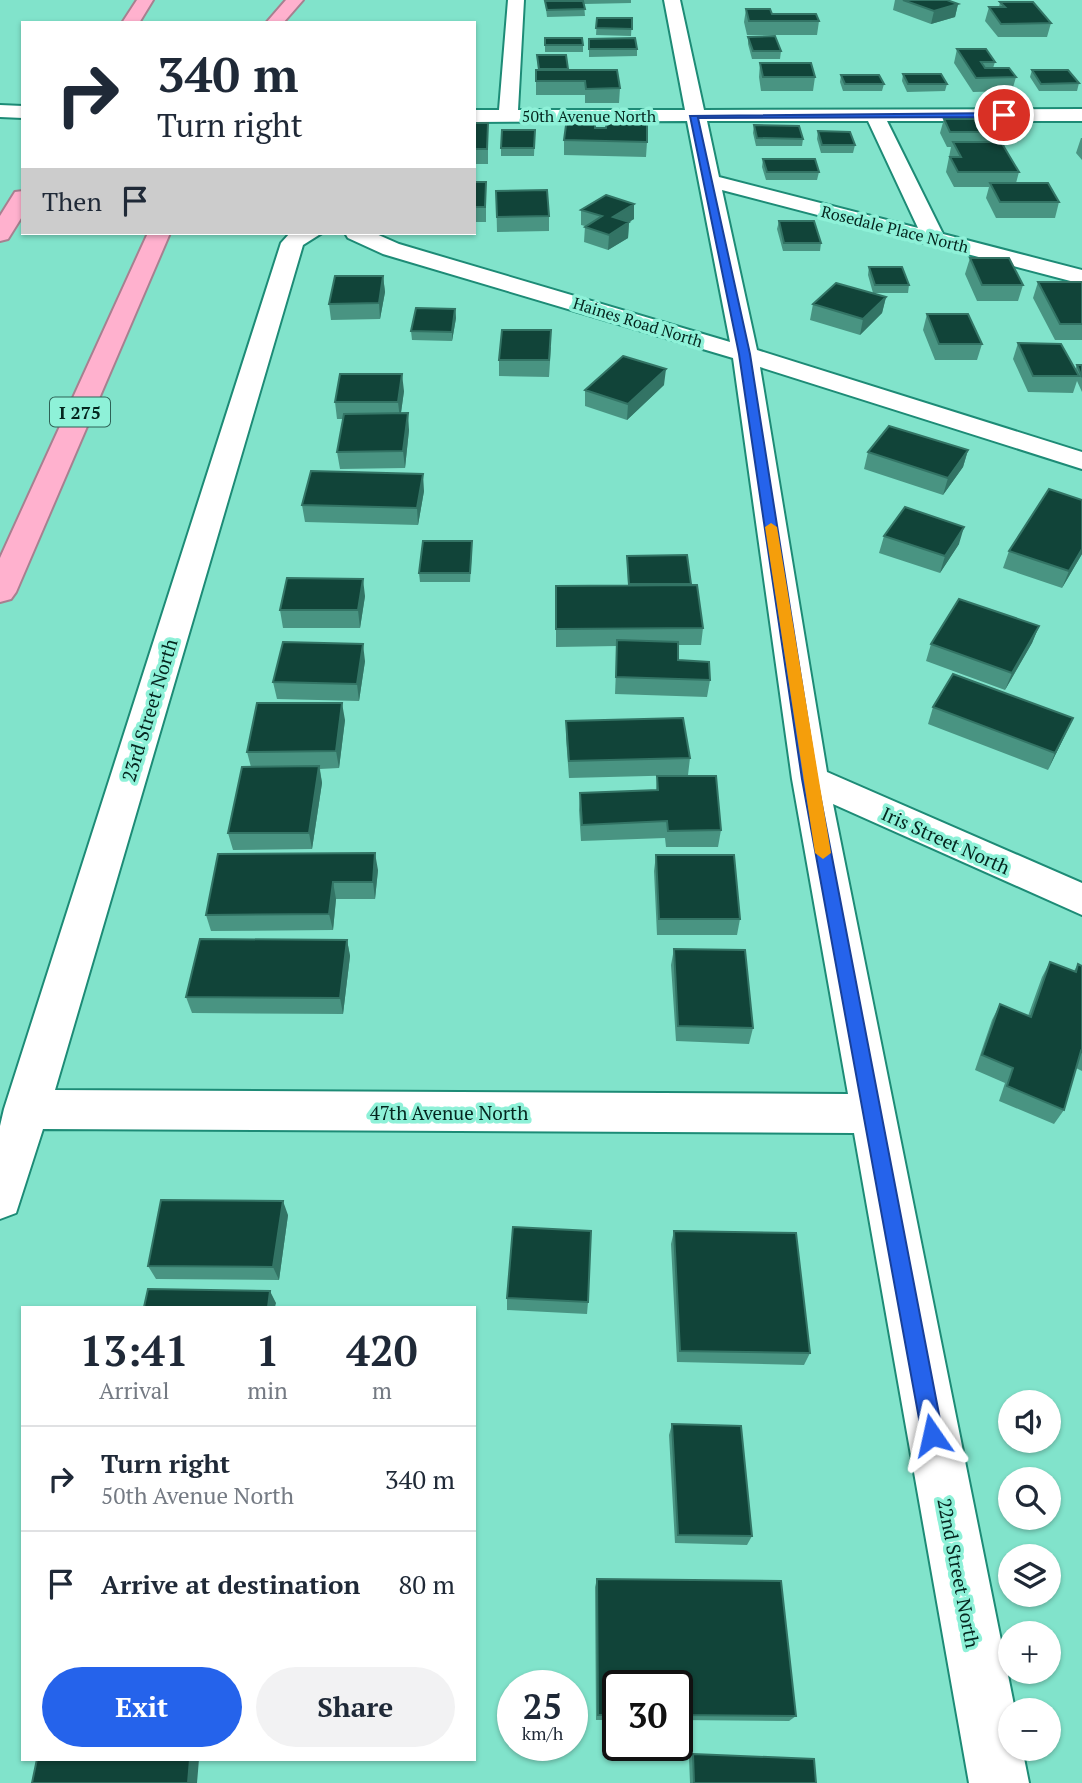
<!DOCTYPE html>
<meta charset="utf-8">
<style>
body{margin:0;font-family:"PT Serif",serif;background:#f2f2f3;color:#1f2937;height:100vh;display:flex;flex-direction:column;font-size:26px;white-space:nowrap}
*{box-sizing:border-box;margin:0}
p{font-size:23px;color:#747a83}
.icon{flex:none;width:38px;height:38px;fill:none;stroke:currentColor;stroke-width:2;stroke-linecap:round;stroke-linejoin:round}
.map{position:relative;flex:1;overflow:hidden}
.panel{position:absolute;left:21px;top:1306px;width:455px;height:455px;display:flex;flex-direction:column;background:#fff;border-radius:0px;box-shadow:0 2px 5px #0004}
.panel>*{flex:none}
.banner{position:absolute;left:21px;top:21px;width:455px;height:214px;border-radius:0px;box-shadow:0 2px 5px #0004;background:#fff;color:#1f2937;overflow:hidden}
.buttons{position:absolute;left:998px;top:1390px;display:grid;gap:14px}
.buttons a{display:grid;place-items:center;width:63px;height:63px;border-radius:50%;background:#fff;box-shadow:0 2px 5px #0004;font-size:35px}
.speed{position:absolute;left:497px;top:1670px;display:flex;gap:14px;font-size:35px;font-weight:700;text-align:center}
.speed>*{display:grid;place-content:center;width:91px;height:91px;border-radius:50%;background:#fff;box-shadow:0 2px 5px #0004;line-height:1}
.speed small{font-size:18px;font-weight:400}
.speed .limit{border:4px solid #111;border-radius:10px;background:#fff;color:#111}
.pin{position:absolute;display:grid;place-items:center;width:60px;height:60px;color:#fff;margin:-30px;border:4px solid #fff;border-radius:50%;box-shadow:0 2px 7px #0007}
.me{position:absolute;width:77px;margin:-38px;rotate:349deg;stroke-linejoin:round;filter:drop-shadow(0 0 5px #0008)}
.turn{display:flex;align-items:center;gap:24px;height:147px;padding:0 21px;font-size:32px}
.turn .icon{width:91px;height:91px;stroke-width:2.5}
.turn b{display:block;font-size:49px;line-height:60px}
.then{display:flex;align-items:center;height:66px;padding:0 21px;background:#0003;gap:14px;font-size:26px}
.eta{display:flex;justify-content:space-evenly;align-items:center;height:119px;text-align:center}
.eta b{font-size:42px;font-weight:700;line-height:49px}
.button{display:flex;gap:14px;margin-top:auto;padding:14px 21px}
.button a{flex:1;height:80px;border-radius:42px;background:#2563eb;color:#fff;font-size:28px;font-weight:700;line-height:80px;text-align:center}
.button a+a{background:#f2f2f3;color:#1f2937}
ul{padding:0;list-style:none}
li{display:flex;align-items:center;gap:21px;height:105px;padding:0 21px;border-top:2px solid #e0e1e3}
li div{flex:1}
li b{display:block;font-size:26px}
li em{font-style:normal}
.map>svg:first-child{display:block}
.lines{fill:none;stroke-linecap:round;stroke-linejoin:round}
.minor-casing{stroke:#1d8b76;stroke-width:4}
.highway-casing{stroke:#a78090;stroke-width:4}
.minor{fill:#fff;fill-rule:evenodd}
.highway{fill:#ffb1ce;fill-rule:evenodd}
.wall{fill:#499482}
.shaded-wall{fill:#337465}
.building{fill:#114439;stroke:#337465;stroke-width:2}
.route{fill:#2563eb;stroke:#184099;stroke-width:2}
.slow{fill:#f59e0b}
.labels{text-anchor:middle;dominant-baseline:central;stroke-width:7;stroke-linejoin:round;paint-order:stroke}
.far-street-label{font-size:16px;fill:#04251e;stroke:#8ef1d8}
.shield{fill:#8ef1d8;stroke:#2d6256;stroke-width:2}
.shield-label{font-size:18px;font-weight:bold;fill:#04251e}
.street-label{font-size:19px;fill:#04251e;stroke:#8ef1d8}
</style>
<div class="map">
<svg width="1082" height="1783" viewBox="0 0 1082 1783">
<rect width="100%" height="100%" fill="#81e3cb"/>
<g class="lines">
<defs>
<path id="minor" d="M508,0H524L518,110H685L664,0H680L704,110L1082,109V121H887L943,234L1082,270V284L722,190L757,350L1082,452V469L760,367L827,772L1082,883V915L833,804L1015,1710H1010V1748H1022L1029,1783H969L854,1133L43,1129L16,1213L0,1219V1126L4,1109L281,243L290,233H322L303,245L55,1090L848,1094L792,779L733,358L383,254L348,238L345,233H374L399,244L730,342L687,121L474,122V110H499ZM707,121H868L918,228L719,177Z
M0,105L23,106V118L0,117Z"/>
<path id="highway" d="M137,0H153L139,23H122Z
M286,0H303L283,23H266Z
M23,191V215L8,239L0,241V216L15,192Z
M148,233H170L16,592L11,599L0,602V558Z"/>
</defs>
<use href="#minor" class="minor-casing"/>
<use href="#highway" class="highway-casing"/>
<use href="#minor" class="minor"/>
<use href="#highway" class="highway"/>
</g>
<path class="wall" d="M581,0H631V3L584,4L585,16L547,17L545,1H581Z
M895,0H947L958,4L955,17L931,24L893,10Z
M1000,2L1051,23L1047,37H998L985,21L989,7H999Z
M746,9L819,21L817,35H747L744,22Z
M597,18H632L631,36L596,35Z
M748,37L781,51L780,59H752L748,44Z
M545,38L583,45V52H545Z
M589,39L637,49V56L589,57Z
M957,49L995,62L993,68L1016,77L1012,91L973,92L954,63Z
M537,55H566L568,70L620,88L619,103H585V95H536V70H538Z
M760,63L815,77L813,91H761L759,77Z
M1032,70L1079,83L1077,91H1039L1030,77Z
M903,74L947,84L945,91L907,92L902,81Z
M841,75L884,84L882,91H843L840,82Z
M595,119V128L647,142L646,157L564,155V140Z
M944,119L1009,132L1004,147L1019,172L1016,183L1059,202L1055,218H996L986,198L989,187H954L946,172L951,147H947L940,133Z
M474,123H488V164H474Z
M754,125L803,139L802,146H756L753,133Z
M535,130L534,156H501V148Z
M818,131L855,145L853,153H821L817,139Z
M1081,138H1082V160L1076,153Z
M763,159L819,172L817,180H766L762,167Z
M474,182H486V222H474Z
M496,191L549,216V231L497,232Z
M581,210L634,219L629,222L628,238L608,250L584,242L585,226L581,225Z
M779,221L821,243L820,251H783L777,229Z
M970,258L1023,285L1018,301H977L965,274Z
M869,267L909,285L908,293H873L868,275Z
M383,276L385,292L380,319L331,320L329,304Z
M1038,282H1082V340H1055L1033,298Z
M886,297L882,313L860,335L810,320L813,304Z
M455,309L456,318L452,341L412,340L411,331Z
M927,314L982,344L977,360H935L923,330Z
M1018,343L1075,370L1077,365H1082V392L1077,381L1073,393L1028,392L1013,359Z
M551,347L549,377L499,376V360Z
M664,385L627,420L585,406V390Z
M404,391L401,413L409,430L405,468L340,469L337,452L343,419H337L335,402Z
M968,450L963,467L943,495L864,469L868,452Z
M424,491L418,525L305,522L302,505Z
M1082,500V554L1062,588L1003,568L1009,551Z
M884,536L959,544L940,573L879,553Z
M472,550L470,582H420L419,573Z
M627,556L691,584L703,628L701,645H678V660L710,680L707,697L615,694L617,646L556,647V586H628Z
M365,596L360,628H283L280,610Z
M1039,626L1032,643L1005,690L926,661L931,644Z
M365,661L359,701L277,699L273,682Z
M933,707L1073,718L1048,770L928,724Z
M345,720L339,768L320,769L322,783L312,849L233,850L228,833L251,767L247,752Z
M566,721L690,758L688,775L569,778L566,738Z
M657,776L721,830L718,847H666L665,838L581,841L579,810L580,793L656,790Z
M656,855L740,919L737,935H657L654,871Z
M378,870L375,899H336L333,930L211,931L206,915Z
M347,940L350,956L343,1014L192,1013L186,997Z
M674,949L753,1028L749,1044L676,1041L671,965Z
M1050,962L1074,971L1078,964L1082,966V1071L1076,1068L1064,1110L1054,1124L999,1101L1005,1083L975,1070L992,1020L1000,1004L1028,1016L1042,977Z
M288,1215L279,1280L156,1279L148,1266Z
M674,1231L810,1353L804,1365L677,1362L671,1244Z
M507,1298L588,1302L587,1314L507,1310Z
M672,1424L752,1536L747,1545L675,1543L669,1435Z
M597,1579L796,1716L789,1721L677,1720V1685H618V1720H596L595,1587Z
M693,1754L816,1783H690L689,1758Z"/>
<path class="shaded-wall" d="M958,4L955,17L931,24L934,11Z
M634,204V219L625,224L629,222L628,238L608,250L609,235L613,217Z
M383,276L385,292L380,319L379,303Z
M886,297L882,313L860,335L863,319Z
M455,309L456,318L452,341V332Z
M666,369L664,385L627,420L628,404Z
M402,374L404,391L400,419L398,402Z
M408,413L409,430L405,468L403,451Z
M968,450L963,467L943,495L948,478Z
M423,474L424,491L418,525L417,508Z
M964,527L959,544L940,573L945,556Z
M1082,549V554L1062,588L1069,571Z
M363,579L365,596L360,628L358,610Z
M1039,626L1032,643L1005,690L1012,673Z
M363,644L365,661L359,701L357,684Z
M342,703L345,720L339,768L336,751Z
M1073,718L1065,735L1048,770L1055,753Z
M319,766L322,783L312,849L309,833Z
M375,853L378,870L375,899L373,882Z
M333,882L336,899L333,930L329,914Z
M347,940L350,956L343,1014L340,998Z
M283,1201L288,1215L279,1280L273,1267Z
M270,1291L276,1303L275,1307H268Z
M190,1759H199L197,1783H188Z"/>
<path class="building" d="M903,0H947L958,4L934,11Z
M545,1H583L585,9L547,10Z
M1000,2H1033L1051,23L1001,24L989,7H1005Z
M746,9H770L772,14H816L819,21H749Z
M597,18H632V29L596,28Z
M775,36L781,51H753L748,37Z
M545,38H582L583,45H545Z
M635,38L637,49H589V39Z
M957,49H986L995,62H981L985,68H1009L1016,77L976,78Z
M537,55H566L568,69H539Z
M760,63H811L815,77H763Z
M536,70H617L620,88L586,89L585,81H536Z
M1032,70H1068L1079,83L1041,84Z
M903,74H941L947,84H908Z
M841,75H879L884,84H845Z
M567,118L595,119V128H606L607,119L647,120V142L564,140Z
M944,119H1001L1009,132H950Z
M474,123H488L487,149H474Z
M754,125L799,126L803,139L757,138Z
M502,130H535L534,148H501Z
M818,131L850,132L855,145H822Z
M953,142H1001L1019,172H958L950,157H961Z
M763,159H815L819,172H767Z
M474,182H486L485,207H474Z
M990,183H1048L1059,202H1000Z
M547,190L549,216L497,217L496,191Z
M606,195L634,204L613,217L629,222L609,235L585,227L602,216L581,210Z
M779,221H814L821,243H784Z
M970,258H1009L1023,285H982Z
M869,267H902L909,285H875Z
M335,276H383L379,303L329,304Z
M1038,282H1082V324H1060Z
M836,283L886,297L863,319L813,304Z
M416,308L455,309L452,332L411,331Z
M927,314H968L982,344H939Z
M502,330H551L549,360H499Z
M1018,343L1061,344L1079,376H1033Z
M623,356L666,369L628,404L585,390Z
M1077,365H1082V377Z
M340,374H402L398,402H335Z
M408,413L403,451L337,452L344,414Z
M889,426L968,450L948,478L868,452Z
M311,471L423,474L417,508L302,505Z
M1049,489L1082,500V549L1069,571L1009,551Z
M905,507L964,527L945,556L884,536Z
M423,541H472L470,573H419Z
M687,555L691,584H629L627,556Z
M287,578L363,579L358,610H280Z
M697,585L703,628L556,629V586Z
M959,599L1039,626L1012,673L931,644Z
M617,640L678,642V660L709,662L710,680L616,677Z
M283,642L363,644L357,684L273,682Z
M953,674L1073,718L1055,753L933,707Z
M257,703H342L336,751L247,752Z
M683,718L690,758L569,761L566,721Z
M319,766L309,833H228L242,767Z
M657,776H716L721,830L668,831L667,821L582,825L580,793L658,790Z
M375,853L373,882H333L329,914L206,915L218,854Z
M656,855H734L740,919H659Z
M200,939L347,940L340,998L186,997Z
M674,949L745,950L753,1028L678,1026Z
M1050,962L1076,972L1078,964L1082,966V1052L1081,1051L1064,1110L1007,1086L1013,1068L982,1055L1000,1004L1031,1017Z
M161,1200L283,1201L273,1267L148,1266Z
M513,1227L591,1231L588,1302L507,1298Z
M674,1231L796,1233L810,1353L680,1351Z
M148,1289L270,1291L268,1307H144Z
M672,1424L741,1426L752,1536L678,1535Z
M597,1579L781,1581L796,1716L677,1715V1685H618V1715H598Z
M693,1754L814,1759L816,1783H694Z
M37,1759H190L188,1783H32Z"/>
<path class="route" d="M1004,113L1007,117L698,118L750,354L817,779L943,1435L940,1443L932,1446L925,1443L922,1435L802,779L739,354L690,116Z"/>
<path class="slow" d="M771,523L777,527L831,853L823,859L815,853L765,527Z"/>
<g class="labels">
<g class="far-street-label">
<text x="589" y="116">50th Avenue North</text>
<text transform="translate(895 229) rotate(14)">Rosedale Place North</text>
<text transform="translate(638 322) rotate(17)">Haines Road North</text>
</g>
<rect class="shield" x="50" y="397.5" width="60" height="29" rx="5"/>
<g class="shield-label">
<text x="80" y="412">I 275</text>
</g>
<g class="street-label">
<text transform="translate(149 710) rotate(-73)">23rd Street North</text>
<text transform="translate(946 840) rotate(24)">Iris Street North</text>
<text x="449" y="1112">47th Avenue North</text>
<text transform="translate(959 1573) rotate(79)">22nd Street North</text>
</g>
</g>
</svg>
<div class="buttons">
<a><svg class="icon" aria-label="sound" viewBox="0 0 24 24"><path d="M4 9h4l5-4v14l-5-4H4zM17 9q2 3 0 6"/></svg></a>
<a><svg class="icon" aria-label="search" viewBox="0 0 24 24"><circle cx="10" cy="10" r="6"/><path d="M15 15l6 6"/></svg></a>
<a><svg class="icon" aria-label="layers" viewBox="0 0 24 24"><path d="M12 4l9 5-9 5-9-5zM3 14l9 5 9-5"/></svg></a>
<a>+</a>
<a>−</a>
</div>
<div class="speed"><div>25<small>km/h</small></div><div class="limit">30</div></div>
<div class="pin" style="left:1004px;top:115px;background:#d93025"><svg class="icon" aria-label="arrive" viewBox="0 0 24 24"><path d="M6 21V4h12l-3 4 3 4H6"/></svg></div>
<svg class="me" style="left:932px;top:1435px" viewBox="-20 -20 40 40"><path d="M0-17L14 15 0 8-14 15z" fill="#2563eb" stroke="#fff" stroke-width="4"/></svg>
<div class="banner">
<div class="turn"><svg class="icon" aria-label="right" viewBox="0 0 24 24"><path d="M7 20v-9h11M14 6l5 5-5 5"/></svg><div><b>340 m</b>Turn right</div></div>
<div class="then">Then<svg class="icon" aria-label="arrive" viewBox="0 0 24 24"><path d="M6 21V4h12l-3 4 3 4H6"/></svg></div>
</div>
<section class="panel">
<div class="eta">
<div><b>13:41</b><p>Arrival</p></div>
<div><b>1</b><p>min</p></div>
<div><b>420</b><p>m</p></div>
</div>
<ul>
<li><svg class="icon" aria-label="right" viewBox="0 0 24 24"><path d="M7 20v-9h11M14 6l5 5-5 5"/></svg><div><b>Turn right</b><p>50th Avenue North</p></div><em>340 m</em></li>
<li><svg class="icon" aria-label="arrive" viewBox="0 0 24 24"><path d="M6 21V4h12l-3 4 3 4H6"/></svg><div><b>Arrive at destination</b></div><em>80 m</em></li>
</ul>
<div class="button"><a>Exit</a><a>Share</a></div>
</section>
</div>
